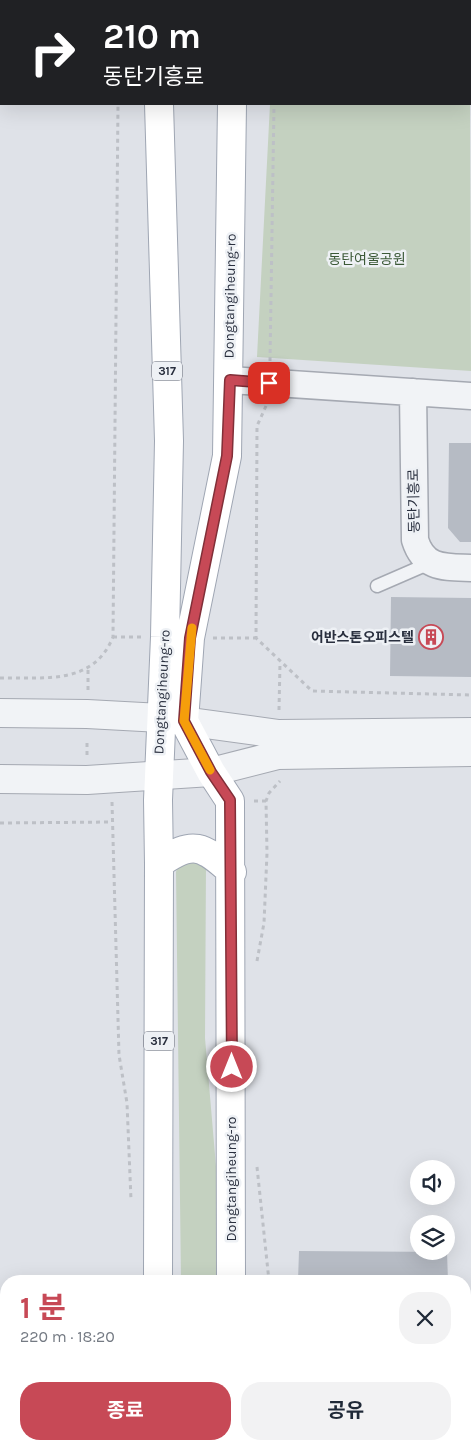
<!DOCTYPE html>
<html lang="ko">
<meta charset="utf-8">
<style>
body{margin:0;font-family:Karla,"Noto Sans KR",sans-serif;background:#f2f2f3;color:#1f2937;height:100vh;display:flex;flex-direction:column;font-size:19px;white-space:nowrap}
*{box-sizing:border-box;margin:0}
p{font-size:16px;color:#747a83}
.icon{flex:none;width:28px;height:28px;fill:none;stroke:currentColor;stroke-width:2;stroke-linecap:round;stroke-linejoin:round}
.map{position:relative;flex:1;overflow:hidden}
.sheet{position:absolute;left:0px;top:1275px;width:471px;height:175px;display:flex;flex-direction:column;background:#fff;border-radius:20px 20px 0 0;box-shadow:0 5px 20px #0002}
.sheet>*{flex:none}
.hud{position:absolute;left:0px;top:0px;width:471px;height:105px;box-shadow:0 5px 20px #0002;background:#202124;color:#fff;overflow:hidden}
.controls{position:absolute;left:410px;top:1160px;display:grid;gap:10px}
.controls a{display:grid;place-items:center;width:45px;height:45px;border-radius:50%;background:#fff;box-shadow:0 5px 20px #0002;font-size:25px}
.pin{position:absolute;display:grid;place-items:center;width:42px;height:42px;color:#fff;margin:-21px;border-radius:10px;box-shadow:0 2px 8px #0006}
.me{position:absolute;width:55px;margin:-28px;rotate:0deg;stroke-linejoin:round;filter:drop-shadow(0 0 4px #0008)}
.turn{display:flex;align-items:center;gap:18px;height:105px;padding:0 20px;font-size:22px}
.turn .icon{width:65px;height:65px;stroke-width:2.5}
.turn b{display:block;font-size:35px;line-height:42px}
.round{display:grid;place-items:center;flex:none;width:52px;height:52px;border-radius:20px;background:#f2f2f3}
.head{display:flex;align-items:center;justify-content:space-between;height:85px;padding:0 20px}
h1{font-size:30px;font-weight:700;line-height:38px;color:#c74956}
.action{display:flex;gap:10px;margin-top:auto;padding:10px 20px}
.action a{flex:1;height:58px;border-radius:20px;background:#c74956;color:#fff;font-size:20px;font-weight:700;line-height:58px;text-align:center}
.action a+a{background:#f2f2f3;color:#1f2937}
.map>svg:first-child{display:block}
.green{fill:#c4d1c0}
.building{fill:#b6bbc4}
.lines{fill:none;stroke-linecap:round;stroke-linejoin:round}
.service-casing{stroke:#a5a9b2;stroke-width:15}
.minor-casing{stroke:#a5a9b2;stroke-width:29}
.tertiary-casing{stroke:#a5a9b2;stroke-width:30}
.primary-casing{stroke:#9fa6b3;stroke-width:30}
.path{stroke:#bdc0c6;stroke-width:3;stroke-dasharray:4 4;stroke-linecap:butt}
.service{stroke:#f1f3f6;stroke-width:12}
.minor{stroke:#f1f3f6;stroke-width:26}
.tertiary{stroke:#f1f3f6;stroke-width:28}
.primary{stroke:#fff;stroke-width:28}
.route-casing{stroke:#812f38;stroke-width:12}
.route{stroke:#c74956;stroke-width:9}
.slow{stroke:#f59e0b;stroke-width:9}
.labels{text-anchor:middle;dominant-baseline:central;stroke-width:5;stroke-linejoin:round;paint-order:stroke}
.shield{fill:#eef1f5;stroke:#646975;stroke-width:1}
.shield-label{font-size:12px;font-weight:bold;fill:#292f3e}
.park-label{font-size:14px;fill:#3b5937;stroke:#eef1f5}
.street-label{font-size:14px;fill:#292f3e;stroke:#eef1f5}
.poi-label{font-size:14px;font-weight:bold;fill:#292f3e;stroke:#eef1f5;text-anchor:end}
</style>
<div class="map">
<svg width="471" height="1450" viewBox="0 0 471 1450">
<rect width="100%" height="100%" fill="#dfe2e8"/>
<path class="green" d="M470,96L471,371L257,357L270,104H470Z
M188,857L206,865L205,1038L220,1213V1281H181L176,872L179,862Z
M183,1444H221V1450H183Z"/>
<path class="building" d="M449,443H471V542H460L448,528Z
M391,597L471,598V677L390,676Z
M299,1251L447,1252L448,1281H298Z"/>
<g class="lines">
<defs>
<path id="service" d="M377,586L430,563"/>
<path id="minor" d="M470,62H471
M230,380L471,396
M413,392L415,540C424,569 444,567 471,568
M465,1421L471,1420
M0,1425L6,1424"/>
<path id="tertiary" d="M0,713L87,714L161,718L279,734L471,732
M0,779L87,780L211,772L278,755L471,752"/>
<path id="primary" d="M233,0V1
M160,1V0
M159,864C193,839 203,846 232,872
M158,1281L159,864L158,800L165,637L169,441L159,104
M231,1281L230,801L211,772L184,721L190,638L227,456L232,104
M157,1450V1444
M231,1450V1444"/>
</defs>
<use href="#service" class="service-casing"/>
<use href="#minor" class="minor-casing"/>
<use href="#tertiary" class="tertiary-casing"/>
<use href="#primary" class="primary-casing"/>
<path class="path" d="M275,0V1
M119,1V0
M270,361L274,104
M266,406L257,426L256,638L312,691L471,695
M113,637H142
M213,638H256
M0,678C44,677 93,686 113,637L118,104
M88,690V670
M279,710L280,663
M87,755V739
M254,801H266
M112,802L119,1055L127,1103L131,1200
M0,823L112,822
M257,961L264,923L267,853L266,801L269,793L280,781
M257,1167L269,1281
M0,1395H6
M279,1444V1450
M106,1450L107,1444"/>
<use href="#service" class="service"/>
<use href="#minor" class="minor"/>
<use href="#tertiary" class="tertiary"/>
<use href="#primary" class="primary"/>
</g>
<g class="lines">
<defs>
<path id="route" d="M232,1067L230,800L211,772L184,721L190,638L227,456L230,380L269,383"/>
</defs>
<use href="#route" class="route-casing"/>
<use href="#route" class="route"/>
<path class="slow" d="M192,628L184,721L210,770"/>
</g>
<defs>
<symbol id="building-ring" viewBox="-11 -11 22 22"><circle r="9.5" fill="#eef1f5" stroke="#c74956" stroke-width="1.5"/><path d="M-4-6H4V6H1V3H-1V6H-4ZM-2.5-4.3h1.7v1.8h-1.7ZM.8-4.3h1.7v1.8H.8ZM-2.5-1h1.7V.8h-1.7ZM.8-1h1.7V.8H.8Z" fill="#c74956"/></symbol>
</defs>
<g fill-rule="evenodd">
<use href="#building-ring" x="417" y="623" width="28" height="28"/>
</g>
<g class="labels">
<g class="shield">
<rect x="152" y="361.5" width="30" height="19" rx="4"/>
<rect x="144" y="1031.5" width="30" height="19" rx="4"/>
</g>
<g class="shield-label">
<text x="167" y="371">317</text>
<text x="159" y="1041">317</text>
</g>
<g class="park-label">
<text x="367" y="259">동탄여울공원</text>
</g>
<g class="street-label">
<text transform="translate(230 296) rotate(-89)">Dongtangiheung-ro</text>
<text transform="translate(414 501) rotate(-91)">동탄기흥로</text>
<text transform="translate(162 692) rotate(-87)">Dongtangiheung-ro</text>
<text transform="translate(231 1179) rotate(-90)">Dongtangiheung-ro</text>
</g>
<g class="poi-label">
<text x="414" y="637">어반스톤오피스텔</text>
</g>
</g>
</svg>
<div class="controls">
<a><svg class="icon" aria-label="sound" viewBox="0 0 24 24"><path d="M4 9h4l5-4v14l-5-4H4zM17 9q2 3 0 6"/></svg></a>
<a><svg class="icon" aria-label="layers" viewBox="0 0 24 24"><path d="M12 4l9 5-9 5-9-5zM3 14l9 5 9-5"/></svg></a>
</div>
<div class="pin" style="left:269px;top:383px;background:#d93025"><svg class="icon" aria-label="arrive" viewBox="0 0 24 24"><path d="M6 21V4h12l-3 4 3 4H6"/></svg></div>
<svg class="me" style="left:232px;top:1067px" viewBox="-20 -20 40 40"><circle r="17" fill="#c74956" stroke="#fff" stroke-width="3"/><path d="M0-11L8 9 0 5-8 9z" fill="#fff"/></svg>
<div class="hud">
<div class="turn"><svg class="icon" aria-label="right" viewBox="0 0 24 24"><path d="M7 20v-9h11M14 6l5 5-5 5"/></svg><div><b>210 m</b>동탄기흥로</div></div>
</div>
<section class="sheet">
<div class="head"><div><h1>1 분</h1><p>220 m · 18:20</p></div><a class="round"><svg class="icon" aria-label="close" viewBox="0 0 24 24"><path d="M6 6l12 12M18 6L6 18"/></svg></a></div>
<div class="action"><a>종료</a><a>공유</a></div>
</section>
</div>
